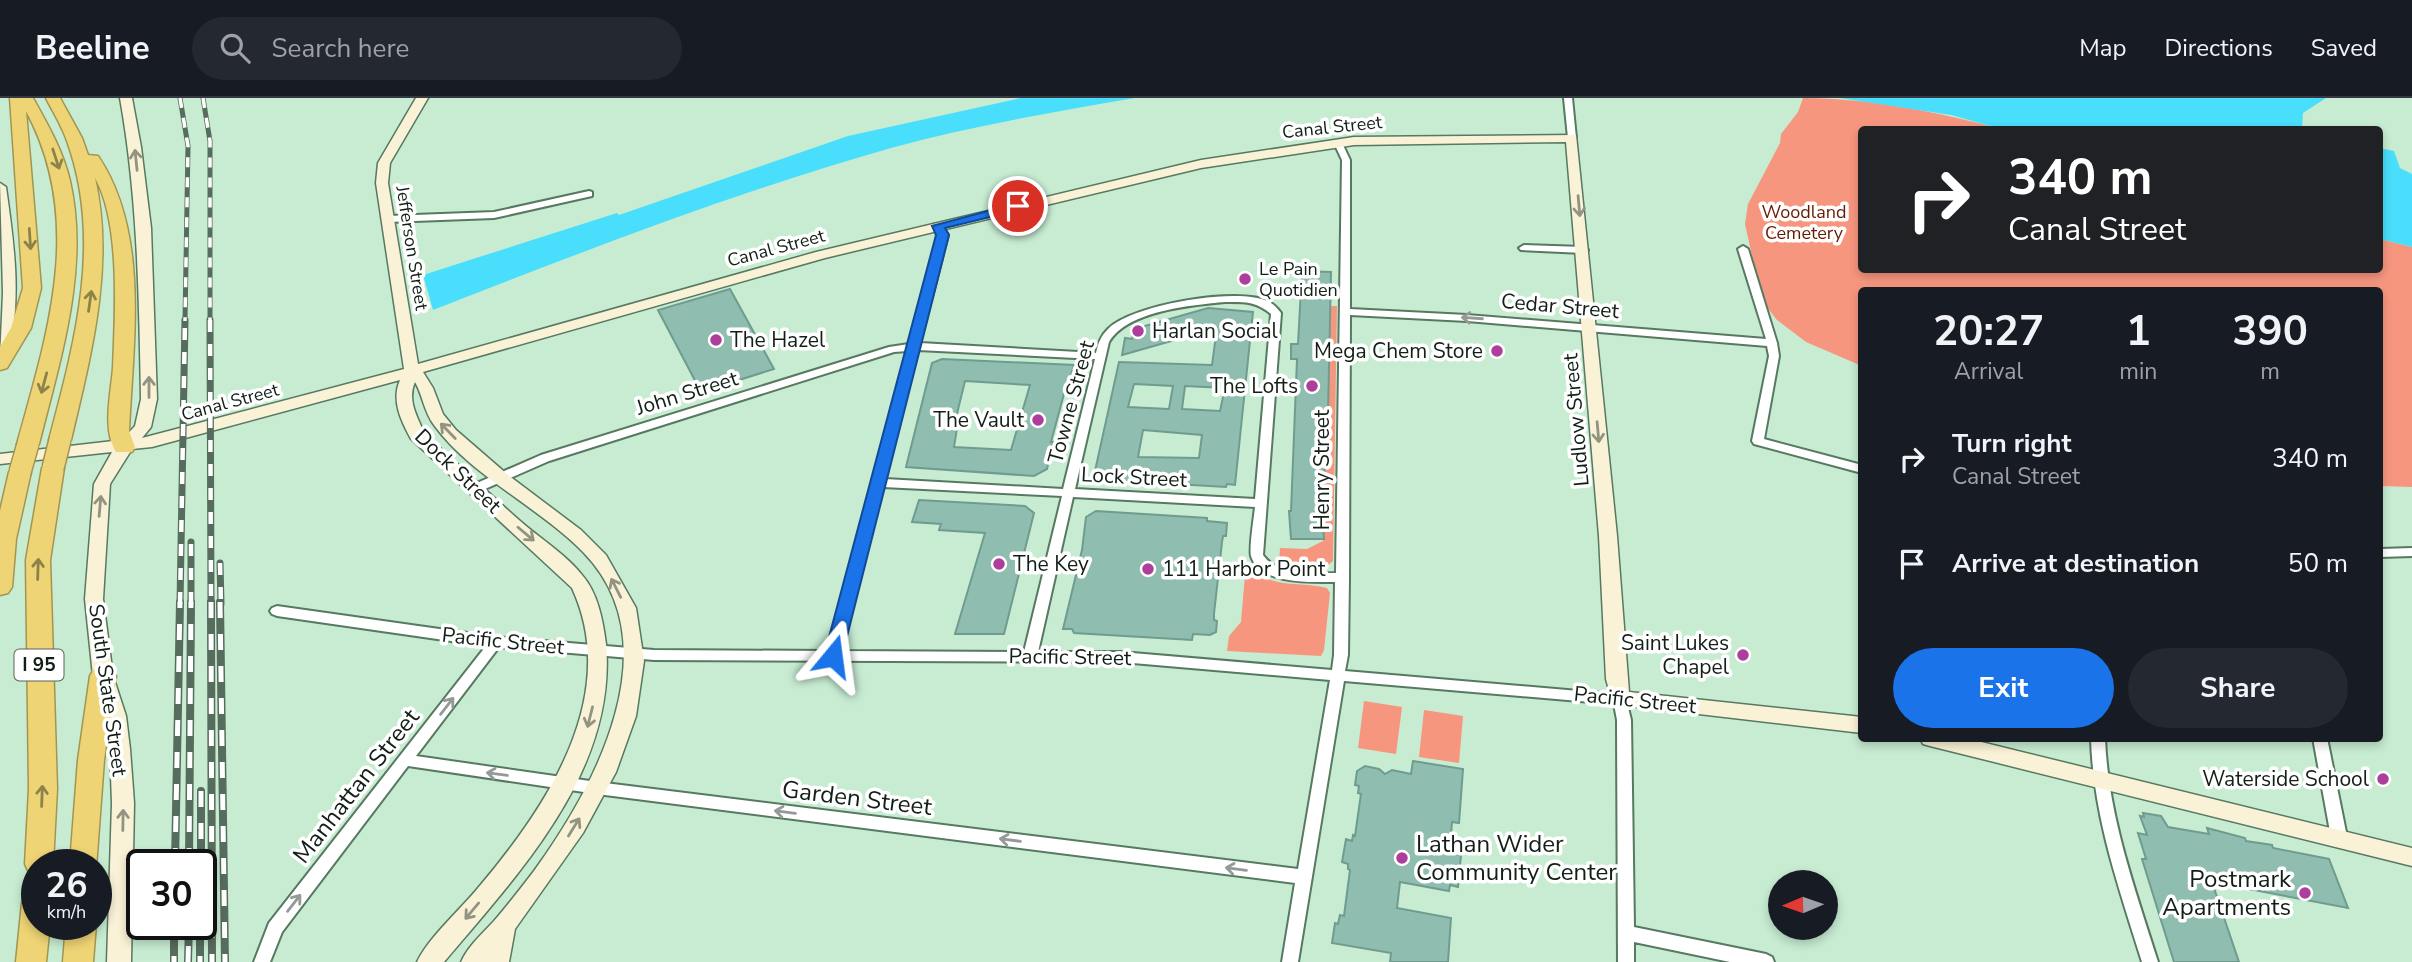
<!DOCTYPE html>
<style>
body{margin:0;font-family:"Nunito Sans",sans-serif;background:#242831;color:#f1f3f6;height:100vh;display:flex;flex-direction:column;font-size:26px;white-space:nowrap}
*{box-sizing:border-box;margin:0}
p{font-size:23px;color:#9ea1a6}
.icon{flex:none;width:38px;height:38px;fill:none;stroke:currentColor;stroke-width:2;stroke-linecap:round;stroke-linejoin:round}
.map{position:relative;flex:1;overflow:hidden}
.details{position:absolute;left:1858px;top:189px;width:525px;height:455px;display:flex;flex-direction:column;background:#171b24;border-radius:7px;box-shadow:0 4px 10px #0003}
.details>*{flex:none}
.top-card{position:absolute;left:1858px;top:28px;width:525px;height:147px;border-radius:7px;box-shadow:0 4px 10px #0003;background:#202124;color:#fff;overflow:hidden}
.needle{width:46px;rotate:268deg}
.tools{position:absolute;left:1768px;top:772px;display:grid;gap:14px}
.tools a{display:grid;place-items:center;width:70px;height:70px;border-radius:50%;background:#171b24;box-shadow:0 4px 10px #0003;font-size:35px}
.speed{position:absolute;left:21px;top:751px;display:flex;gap:14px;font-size:35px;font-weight:700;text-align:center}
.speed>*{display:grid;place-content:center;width:91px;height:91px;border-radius:50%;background:#171b24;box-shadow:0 4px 10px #0003;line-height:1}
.speed small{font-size:18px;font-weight:400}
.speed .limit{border:4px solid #111;border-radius:10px;background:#fff;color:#111}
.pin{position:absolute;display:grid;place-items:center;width:60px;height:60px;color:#fff;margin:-30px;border:4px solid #fff;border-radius:50%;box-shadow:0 2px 7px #0007}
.me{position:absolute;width:77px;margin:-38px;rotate:16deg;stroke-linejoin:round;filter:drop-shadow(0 0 5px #0008)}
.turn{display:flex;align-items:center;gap:24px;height:147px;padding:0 35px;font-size:32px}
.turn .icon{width:91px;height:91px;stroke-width:2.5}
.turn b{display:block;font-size:49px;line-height:60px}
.eta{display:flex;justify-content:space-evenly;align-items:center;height:119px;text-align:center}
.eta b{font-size:42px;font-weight:700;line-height:49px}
.cta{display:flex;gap:14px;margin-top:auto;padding:14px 35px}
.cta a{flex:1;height:80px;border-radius:42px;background:#1a73e8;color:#fff;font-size:28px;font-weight:700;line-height:80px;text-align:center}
.cta a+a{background:#242831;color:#f1f3f6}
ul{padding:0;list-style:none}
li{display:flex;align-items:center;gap:21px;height:105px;padding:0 35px}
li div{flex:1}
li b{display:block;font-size:26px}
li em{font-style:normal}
header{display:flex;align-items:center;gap:42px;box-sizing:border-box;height:98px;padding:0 35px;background:#171b24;border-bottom:2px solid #363941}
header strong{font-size:33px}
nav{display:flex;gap:38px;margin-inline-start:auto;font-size:24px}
.search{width:490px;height:63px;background:#242831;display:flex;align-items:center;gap:18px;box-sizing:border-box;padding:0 24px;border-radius:38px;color:#9ea1a6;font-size:26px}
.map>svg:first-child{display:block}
.green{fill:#f7967f}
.water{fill:#49defc}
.building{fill:#8fbdaf;stroke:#6f9c8f;stroke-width:2;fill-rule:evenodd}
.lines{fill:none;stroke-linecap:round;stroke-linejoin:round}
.street-casing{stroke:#577861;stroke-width:4}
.secondary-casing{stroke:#577861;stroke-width:3}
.highway-casing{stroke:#a19554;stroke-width:3}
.street{fill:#fff;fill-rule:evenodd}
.secondary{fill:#faf2d6;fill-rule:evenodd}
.highway{fill:#eed475;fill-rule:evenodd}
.rail-far2-casing{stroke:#566c5d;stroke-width:5}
.rail-far1-casing{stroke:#566c5d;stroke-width:7}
.rail-casing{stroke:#566c5d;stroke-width:8}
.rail-far2{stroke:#fff;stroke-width:3.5;stroke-dasharray:10;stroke-linecap:butt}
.rail-far1{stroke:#fff;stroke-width:4.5;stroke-dasharray:12;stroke-linecap:butt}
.rail{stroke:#fff;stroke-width:5;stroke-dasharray:16;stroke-linecap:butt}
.highway-bridge-casing{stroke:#a19554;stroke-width:24;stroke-linecap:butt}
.highway-bridge{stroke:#eed475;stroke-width:21}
.oneway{stroke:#8b834a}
.oneway2{stroke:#929380}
.oneway3{stroke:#949a96}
.route{fill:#1a73e8;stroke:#114b97;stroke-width:2}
.poi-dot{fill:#ad3e9c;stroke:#fff;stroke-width:2.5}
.labels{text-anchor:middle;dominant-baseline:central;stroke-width:7;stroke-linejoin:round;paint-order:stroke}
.far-street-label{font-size:18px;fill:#121f16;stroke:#fff}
.far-park-label{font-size:18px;fill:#681a07;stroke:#fff}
.far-poi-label{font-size:18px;fill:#121f16;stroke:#fff;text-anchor:start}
.shield{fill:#fff;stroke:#59625c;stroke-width:2}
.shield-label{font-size:19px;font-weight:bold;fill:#121f16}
.street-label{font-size:21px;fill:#121f16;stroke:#fff}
.poi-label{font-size:21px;fill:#121f16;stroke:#fff;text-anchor:end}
.near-street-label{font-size:24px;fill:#121f16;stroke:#fff}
.near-poi-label{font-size:24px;fill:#121f16;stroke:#fff;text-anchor:start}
</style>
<header>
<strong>Beeline</strong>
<div class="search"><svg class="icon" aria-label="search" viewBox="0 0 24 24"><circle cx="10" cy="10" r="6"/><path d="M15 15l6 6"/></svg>Search here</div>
<nav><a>Map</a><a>Directions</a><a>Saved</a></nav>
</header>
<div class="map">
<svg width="2412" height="864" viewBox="0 0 2412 864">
<rect width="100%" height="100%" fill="#c7ecd2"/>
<path class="green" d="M1803,0C1869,0 1938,14 2001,31L1862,32V172H2380V141L2412,149V389L2380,388V192H1862V268L1806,244L1777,222L1762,203L1745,126L1748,106L1780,45L1781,36L1798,14Z
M1329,208H1337L1333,463L1322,472L1279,467L1280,450L1307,451L1323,443Z
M1246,465C1268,492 1298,483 1327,490L1330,495L1324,552L1321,558L1227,553L1229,538L1241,524Z
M1364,603L1402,609L1396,656L1358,650Z
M1424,612L1463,618L1459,665L1419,659Z"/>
<path class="water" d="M1021,0H1135C1054,14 971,28 891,50C736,94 584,153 433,212L423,177L617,115L619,117L848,38Z
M1840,0H2326L2303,15L2302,31H2001L1951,17Z
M2380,50L2394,53L2400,70L2412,76V149L2380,141Z"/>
<path class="building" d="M1302,173L1331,174L1328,315L1322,415L1324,441H1291L1289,413H1291L1297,261H1291V246H1298Z
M730,191L774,271L701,294L658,212Z
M1208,210L1253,214L1235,387L1227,386L1226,389L1105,382L1095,373L1119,264L1212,267L1217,230L1122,257L1125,240L1132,241L1134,231ZM1134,286L1173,288L1169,311L1128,309ZM1185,288L1225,290L1220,313L1182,311ZM1143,332L1202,337L1199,360L1138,359Z
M942,261L1074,267L1070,281H1068L1051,344H1053L1047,371L1034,378L906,369L932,265ZM965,283L1030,287L1011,352L954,349L958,324H955Z
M919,402L1025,408L1034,415L1004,536H955L985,435L939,432L941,426L912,424Z
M1096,413L1207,420V423L1227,425L1226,438H1223L1222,444L1214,516V522L1217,523L1216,534L1210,537L1193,536L1192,542L1074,535L1072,531H1063L1082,452L1086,419Z
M1413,663L1463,671L1459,725L1452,724L1450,750H1453L1452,755L1461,757L1458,789L1450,787L1449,793L1400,784L1397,810L1451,820L1448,864H1390L1391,855L1332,845L1335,825L1338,826L1340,817L1344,818L1350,772L1348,771V766L1342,764L1346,741L1352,743L1353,737L1355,738L1361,696L1358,695L1359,688L1355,687L1357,673L1365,668L1379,671L1385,676L1392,672L1411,676Z
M2143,715L2161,718L2168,729L2209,736L2207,730L2245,740L2246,743L2272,747L2273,750L2329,761L2348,810L2212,784L2239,864H2174L2142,761H2146L2138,735L2147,737L2140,718L2144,719Z"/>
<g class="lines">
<defs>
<path id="street" d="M1564,0H1572L1576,40L1572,43L1568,40Z
M1338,42L1342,45L1350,62V211L1467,217L1766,241L1738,151L1743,148L1748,151L1777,245L1779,258L1764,341L1862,367V375L1754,346L1752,343L1769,258L1767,248L1467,223L1350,217L1349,480L1348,557L1345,573L1625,597L1631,622L1634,829L1766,856L1772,859L1774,864H1730L1634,844V864H1618L1617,622L1614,606L1344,583L1298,864H1282L1295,785L597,696L408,668L282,834L270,864H254L269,825L486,548L277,518L272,516L270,513L272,510L277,508L496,539L654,552L828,553L908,253L894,254L549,363L478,394L474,395L468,391L470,388L541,357L889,249L909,246L938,137L933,128L935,126H941L948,137L920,245L1096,255C1098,245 1101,238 1108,231C1131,207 1240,188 1269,204C1274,206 1278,211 1281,215L1263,457C1279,479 1311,475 1336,475L1342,62L1334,45ZM1225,204C1244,204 1256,203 1271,216L1255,401L1075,391L1109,244C1127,213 1192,207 1225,204ZM918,252L1095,261L1063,391L885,381ZM883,389L1062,398L1024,554L841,553ZM1073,399L1255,409C1254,419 1249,450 1251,458C1260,487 1312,484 1335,484L1334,557L1332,572L1121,554H1038ZM499,549L654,562L1121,564L1330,582L1298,771L597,684L416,658Z
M589,93L592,94V98L494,120L388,124L383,121L388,118L494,114Z
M1524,147L1583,149L1588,152L1583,155L1521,152L1519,150Z
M2412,450V458L2380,459V451Z
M2091,640H2105C2108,718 2135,791 2158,864H2142C2119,790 2093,718 2091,640Z
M2313,640H2327L2347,739L2344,744L2339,745L2334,744L2331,739Z"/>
<path id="secondary" d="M120,0H132L141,49L151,130L157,301L151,329L142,340L404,271L376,85L378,65L416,0H428L390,65L388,85L418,266L816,154L1201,62L1354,39L1576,37L1617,438L1629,594L1862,619V635L1613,606L1606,581L1599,438L1566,44L1354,47L1201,70L825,160L423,274L433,290L443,316L456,332L508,377L581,432L606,457L636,510L644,563L636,618L616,674L583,735L515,831L509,864H461C468,848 483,835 494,823C508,807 521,790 534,773C595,689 673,546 583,454C539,409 471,378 434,327C424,314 423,298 415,284C407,302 417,318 424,335C458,366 491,398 526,428C544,443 567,458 582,477C598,495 603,523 606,546C617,673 519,775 444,864H417C429,839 460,812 478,790C546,710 622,598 572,490L411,341C401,323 391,302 400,282L152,349L132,351L110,386L103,501L113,578L126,618L130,651L134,705L131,864H107L112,705L110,651L106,618L93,578L85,501L94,386L112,354L0,366V356L122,342L135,328L141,301C139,200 138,100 120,0Z
M0,85L6,89C14,146 22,201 8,257L0,262L3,195Z
M1920,640H1965L2412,750V768L1930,648L1923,646Z"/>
<path id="highway" d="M10,0H33C48,27 63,53 70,83C90,170 60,262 39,346L35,351H21L17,346C48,234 85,122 26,13L41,190L31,230L7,270L0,272V249L11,230L23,190Z
M46,0H60L82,40L88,57L98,58C150,135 133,244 129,333L135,349L132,354H116C102,331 111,296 113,270C115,218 121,125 95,80C115,167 91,257 71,342L67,347H53L49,342C75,244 103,142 67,43C62,28 53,14 46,0Z
M53,363L61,365L64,370L50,462L57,691L53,766H37V778L29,775L25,766L29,691L26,462L42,370L45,365Z
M20,367L28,369L31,374L16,441L12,489L8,495L0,497V413L9,374L12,369Z
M103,568L112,571L116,578L104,662L96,770V766H70L78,662L90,578L94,571Z
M37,792V826H50L46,864H16L22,805L27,796Z
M66,826H96L93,864H63Z"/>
</defs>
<use href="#street" class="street-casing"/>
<use href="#secondary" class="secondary-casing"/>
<use href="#highway" class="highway-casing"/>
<use href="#street" class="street"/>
<use href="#secondary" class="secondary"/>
<use href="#highway" class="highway"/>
<defs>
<path id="rail-far2" d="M180,0L188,48L185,223
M203,0L210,43V223"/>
<path id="rail-far1" d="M210,222L211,506
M220,465L221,506
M180,506L185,222
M191,506V444"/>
<path id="rail" d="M211,504L212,864
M220,504L225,864
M201,693V766
M175,766L180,504
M189,766L191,504
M174,826V864
M200,826V864
M188,864L189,826"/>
</defs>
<use href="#rail-far2" class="rail-far2-casing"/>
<use href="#rail-far1" class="rail-far1-casing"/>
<use href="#rail" class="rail-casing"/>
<use href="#rail-far2" class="rail-far2"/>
<use href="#rail-far1" class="rail-far1"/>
<use href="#rail" class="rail"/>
<defs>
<path id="highway-bridge" d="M53,370L60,342
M20,374L28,346"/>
</defs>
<use href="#highway-bridge" class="highway-bridge-casing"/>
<use href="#highway-bridge" class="highway-bridge"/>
</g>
<defs><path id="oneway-shaft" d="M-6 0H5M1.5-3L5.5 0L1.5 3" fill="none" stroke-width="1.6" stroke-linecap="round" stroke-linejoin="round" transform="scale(1.75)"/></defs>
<g class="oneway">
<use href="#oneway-shaft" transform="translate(56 61) rotate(72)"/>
<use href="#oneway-shaft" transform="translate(30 141) rotate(86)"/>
<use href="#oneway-shaft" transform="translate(90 203) rotate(-82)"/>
<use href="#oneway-shaft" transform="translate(44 285) rotate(105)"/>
<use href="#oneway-shaft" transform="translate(38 471) rotate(-88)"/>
<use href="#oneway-shaft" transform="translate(42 698) rotate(-88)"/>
</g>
<g class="oneway2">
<use href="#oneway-shaft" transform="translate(136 62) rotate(-96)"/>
<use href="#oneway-shaft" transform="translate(1579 108) rotate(85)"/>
<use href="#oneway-shaft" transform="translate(149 289) rotate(-90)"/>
<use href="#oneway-shaft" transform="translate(448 333) rotate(-134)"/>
<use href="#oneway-shaft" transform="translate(1598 334) rotate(85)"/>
<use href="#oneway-shaft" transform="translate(100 408) rotate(-85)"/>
<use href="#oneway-shaft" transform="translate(526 436) rotate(40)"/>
<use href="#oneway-shaft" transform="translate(616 490) rotate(-117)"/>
<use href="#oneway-shaft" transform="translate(590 619) rotate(104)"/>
<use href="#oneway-shaft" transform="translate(123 722) rotate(-89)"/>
<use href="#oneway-shaft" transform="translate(574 729) rotate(-58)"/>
<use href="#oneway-shaft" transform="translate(472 813) rotate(130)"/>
</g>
<g class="oneway3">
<use href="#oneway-shaft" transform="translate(1472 220) rotate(-176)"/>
<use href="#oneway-shaft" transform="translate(447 608) rotate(-52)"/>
<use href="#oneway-shaft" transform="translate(497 676) rotate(-172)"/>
<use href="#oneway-shaft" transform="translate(785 714) rotate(-173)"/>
<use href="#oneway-shaft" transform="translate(1010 742) rotate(-173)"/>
<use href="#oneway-shaft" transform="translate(1236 771) rotate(-173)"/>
<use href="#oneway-shaft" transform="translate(294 805) rotate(-52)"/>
</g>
<path class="route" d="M1018,105L1024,108L1023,111L945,130L949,137L842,558L839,562H827L824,558L936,137L932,128Z"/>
<g class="poi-dot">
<circle cx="1245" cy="181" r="7"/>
<circle cx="1138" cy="233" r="7"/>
<circle cx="716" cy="242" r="7"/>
<circle cx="1497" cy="253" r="7"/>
<circle cx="1312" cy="288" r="7"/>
<circle cx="1038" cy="322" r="7"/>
<circle cx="999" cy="466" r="7"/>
<circle cx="1148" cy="471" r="7"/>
<circle cx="1743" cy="557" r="7"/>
<circle cx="2383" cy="681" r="7"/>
<circle cx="1402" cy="760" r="7"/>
<circle cx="2305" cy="795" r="7"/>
</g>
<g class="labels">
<g class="far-street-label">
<text transform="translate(1332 29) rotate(-6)">Canal Street</text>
<text transform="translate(412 150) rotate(81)">Jefferson Street</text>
<text transform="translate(776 150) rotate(-15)">Canal Street</text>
<text transform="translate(230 304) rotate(-15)">Canal Street</text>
</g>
<g class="far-park-label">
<text x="1804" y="114">Woodland<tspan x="1804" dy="21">Cemetery</tspan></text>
</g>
<g class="far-poi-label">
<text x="1259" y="171">Le Pain<tspan x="1259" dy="21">Quotidien</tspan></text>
</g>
<rect class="shield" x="14.5" y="551.5" width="49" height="31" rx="5"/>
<g class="shield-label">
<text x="39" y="567">I 95</text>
</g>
<g class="street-label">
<text transform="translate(1560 208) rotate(5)">Cedar Street</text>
<text transform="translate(687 295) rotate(-17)">John Street</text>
<text transform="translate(1071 304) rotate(-75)">Towne Street</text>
<text transform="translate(1576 322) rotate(-95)">Ludlow Street</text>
<text transform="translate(1322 372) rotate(-90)">Henry Street</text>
<text transform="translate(458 373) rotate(44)">Dock Street</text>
<text transform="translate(1134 379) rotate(3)">Lock Street</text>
<text transform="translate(503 543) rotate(6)">Pacific Street</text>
<text transform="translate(1070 559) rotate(1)">Pacific Street</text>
<text transform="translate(108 592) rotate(82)">South State Street</text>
<text transform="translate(1635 602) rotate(6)">Pacific Street</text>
</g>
<g class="poi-label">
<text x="1152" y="233" text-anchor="start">Harlan Social</text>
<text x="730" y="242" text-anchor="start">The Hazel</text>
<text x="1483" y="253">Mega Chem Store</text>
<text x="1298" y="288">The Lofts</text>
<text x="1024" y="322">The Vault</text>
<text x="1013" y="466" text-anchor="start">The Key</text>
<text x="1162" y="471" text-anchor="start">111 Harbor Point</text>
<text x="1729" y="545">Saint Lukes<tspan x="1729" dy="24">Chapel</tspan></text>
<text x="2369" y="681">Waterside School</text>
</g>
<g class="near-street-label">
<text transform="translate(356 688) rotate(-52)">Manhattan Street</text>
<text transform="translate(857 700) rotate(7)">Garden Street</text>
</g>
<g class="near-poi-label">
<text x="1416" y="746">Lathan Wider<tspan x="1416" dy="28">Community Center</tspan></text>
<text x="2291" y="781" text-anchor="end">Postmark<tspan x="2291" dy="28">Apartments</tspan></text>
</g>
</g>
</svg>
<div class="tools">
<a><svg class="needle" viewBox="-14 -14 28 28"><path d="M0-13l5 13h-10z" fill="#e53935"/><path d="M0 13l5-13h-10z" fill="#9ea1a6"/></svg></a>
</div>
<div class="speed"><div>26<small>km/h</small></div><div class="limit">30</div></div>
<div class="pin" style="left:1018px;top:108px;background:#d93025"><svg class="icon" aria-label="arrive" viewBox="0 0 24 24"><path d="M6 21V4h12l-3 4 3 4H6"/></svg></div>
<svg class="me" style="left:833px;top:558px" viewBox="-20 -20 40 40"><path d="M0-17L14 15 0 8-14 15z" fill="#1a73e8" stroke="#fff" stroke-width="4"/></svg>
<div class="top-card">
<div class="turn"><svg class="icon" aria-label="right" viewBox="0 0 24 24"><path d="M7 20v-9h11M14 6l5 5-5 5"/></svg><div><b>340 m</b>Canal Street</div></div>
</div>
<section class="details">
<div class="eta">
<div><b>20:27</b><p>Arrival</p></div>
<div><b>1</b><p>min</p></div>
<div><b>390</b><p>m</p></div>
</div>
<ul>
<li><svg class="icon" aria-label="right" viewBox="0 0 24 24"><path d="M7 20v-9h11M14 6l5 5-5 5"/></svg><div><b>Turn right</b><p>Canal Street</p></div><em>340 m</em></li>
<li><svg class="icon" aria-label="arrive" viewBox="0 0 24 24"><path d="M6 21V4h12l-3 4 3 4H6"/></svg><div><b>Arrive at destination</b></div><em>50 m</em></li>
</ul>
<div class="cta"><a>Exit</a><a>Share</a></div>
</section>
</div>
